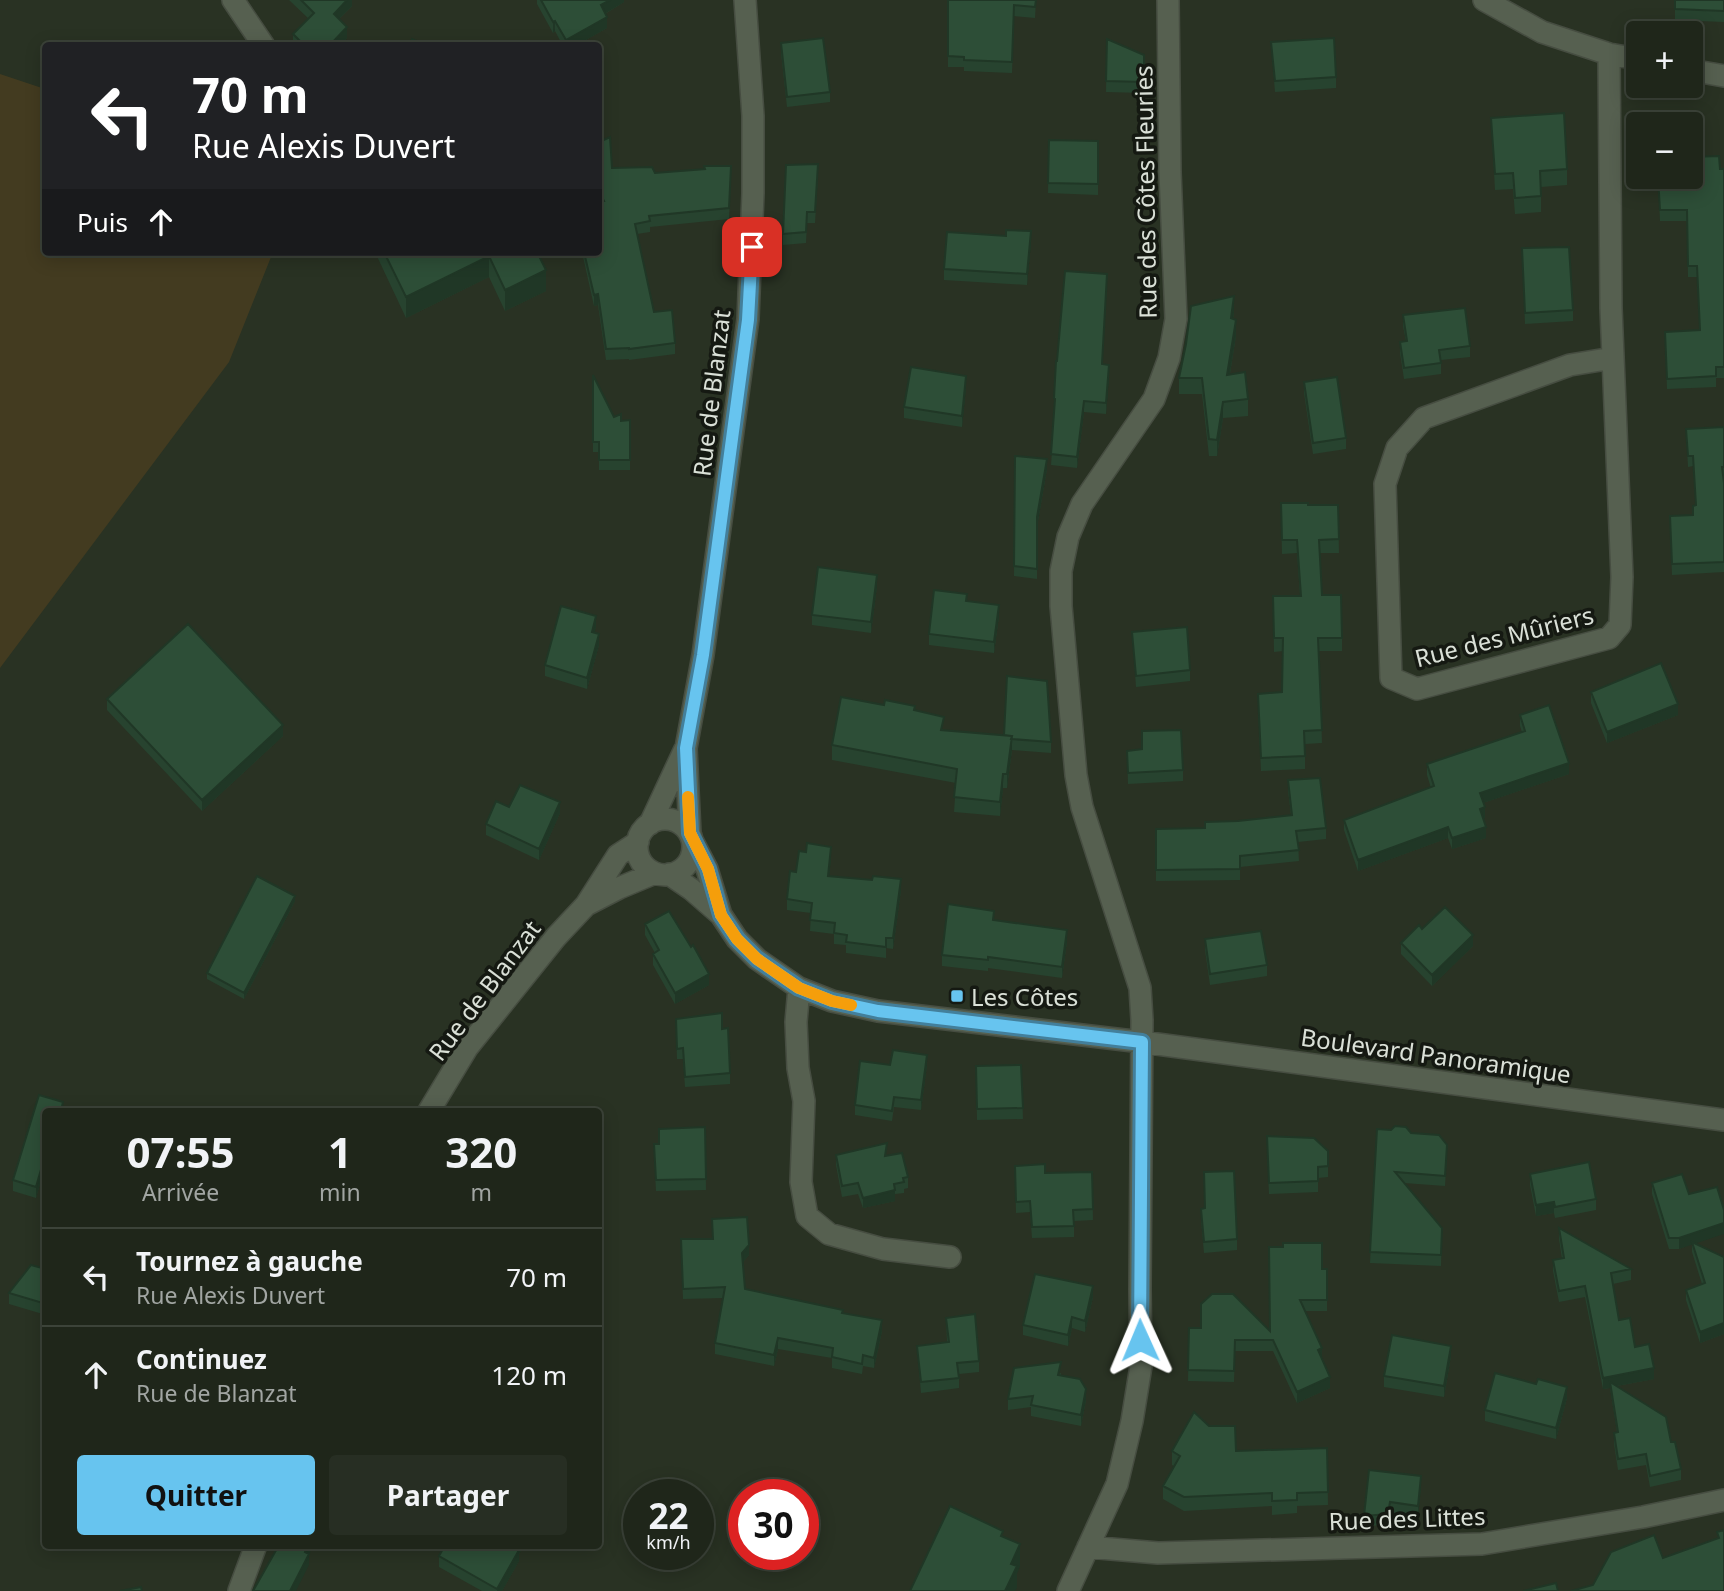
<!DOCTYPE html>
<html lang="fr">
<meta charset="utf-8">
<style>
body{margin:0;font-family:"Noto Sans",sans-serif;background:#272e23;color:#f1f3f6;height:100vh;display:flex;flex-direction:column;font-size:26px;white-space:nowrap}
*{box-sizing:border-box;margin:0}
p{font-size:23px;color:#a1a5a2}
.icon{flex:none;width:38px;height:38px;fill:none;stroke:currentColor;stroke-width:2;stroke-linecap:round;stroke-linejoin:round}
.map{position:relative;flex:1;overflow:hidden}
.panel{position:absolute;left:42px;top:1108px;width:560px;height:441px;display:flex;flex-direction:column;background:#1f261a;border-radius:7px;box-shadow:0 4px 18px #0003,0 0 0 2px #3c4339}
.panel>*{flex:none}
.top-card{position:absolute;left:42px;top:42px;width:560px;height:214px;border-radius:7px;box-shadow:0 4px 18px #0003,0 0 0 2px #3c4339;background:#202124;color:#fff;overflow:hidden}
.fabs{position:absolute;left:1626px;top:21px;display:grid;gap:14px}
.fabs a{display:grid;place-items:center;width:77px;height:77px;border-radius:7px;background:#1f261a;box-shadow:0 4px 18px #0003,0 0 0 2px #3c4339;font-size:35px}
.speed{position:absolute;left:623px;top:1479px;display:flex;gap:14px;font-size:35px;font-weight:700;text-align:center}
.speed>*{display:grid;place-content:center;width:91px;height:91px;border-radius:50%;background:#1f261a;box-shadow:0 4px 18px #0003,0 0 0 2px #3c4339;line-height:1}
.speed small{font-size:18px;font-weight:400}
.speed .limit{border:10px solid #d22;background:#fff;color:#111}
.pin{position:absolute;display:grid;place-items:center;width:60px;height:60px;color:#fff;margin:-30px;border-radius:14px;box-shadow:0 4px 10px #0006}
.me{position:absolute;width:77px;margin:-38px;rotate:359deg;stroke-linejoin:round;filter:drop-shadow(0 0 5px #0008)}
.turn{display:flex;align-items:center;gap:24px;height:147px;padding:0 35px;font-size:32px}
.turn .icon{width:91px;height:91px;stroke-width:2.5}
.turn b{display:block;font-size:49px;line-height:60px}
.then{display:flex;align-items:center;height:66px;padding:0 35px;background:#0003;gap:14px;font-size:26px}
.eta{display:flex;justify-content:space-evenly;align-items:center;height:119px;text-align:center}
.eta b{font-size:42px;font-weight:700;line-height:49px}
.button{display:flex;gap:14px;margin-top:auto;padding:14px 35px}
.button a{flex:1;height:80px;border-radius:7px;background:#67c4ef;color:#111;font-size:28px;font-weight:700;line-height:80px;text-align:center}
.button a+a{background:#272e23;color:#f1f3f6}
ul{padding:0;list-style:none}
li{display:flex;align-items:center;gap:21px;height:98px;padding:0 35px;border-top:2px solid #3c4339}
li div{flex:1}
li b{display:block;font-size:26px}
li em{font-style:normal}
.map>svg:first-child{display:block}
.green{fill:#433b20}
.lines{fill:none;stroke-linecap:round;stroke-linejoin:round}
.minor-casing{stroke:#464d41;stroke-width:24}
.minor{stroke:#566050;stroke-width:21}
.wall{fill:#27432f}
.shaded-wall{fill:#203726}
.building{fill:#2d4e37;stroke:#203726;stroke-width:2}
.route-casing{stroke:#437f9b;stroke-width:18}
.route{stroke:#67c4ef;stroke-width:12}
.slow{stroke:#f59e0b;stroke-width:12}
.poi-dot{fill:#67c4ef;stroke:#151912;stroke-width:2.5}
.labels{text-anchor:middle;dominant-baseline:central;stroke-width:7;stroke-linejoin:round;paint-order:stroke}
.street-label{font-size:24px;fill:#dae0d7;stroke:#151912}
.poi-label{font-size:24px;fill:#dae0d7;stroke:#151912;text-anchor:start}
</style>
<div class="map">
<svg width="1724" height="1591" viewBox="0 0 1724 1591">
<rect width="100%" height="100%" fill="#293223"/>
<path class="green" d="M0,74L45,89L46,252H273L229,362L0,668Z"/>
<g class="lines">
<defs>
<path id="minor" d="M233,0L264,46
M1484,0L1542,32L1609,54L1638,59
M1609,54L1611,308L1622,577L1620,625L1609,638L1417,689L1391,678L1385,484L1397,448L1424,418L1570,365L1613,358
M1690,70L1724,76
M637 847a28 28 0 1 1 56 0a28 28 0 1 1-56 0Z
M650,824L685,749
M690,833L686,748L703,655L748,319L753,193V116L745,0
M693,842L707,869L721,915
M669,874L691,889L721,915L737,939L757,959L799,988L832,1001L878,1011L1142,1042L1724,1120
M588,904L619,888L655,873
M799,988L796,1022L798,1068L804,1101L801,1182L807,1216L829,1234L883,1249L950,1257
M429,1111L467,1048L556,937L586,905L618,855L638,842
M1088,1547L1158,1553L1482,1544L1643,1517L1724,1500
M239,1591L256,1545
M1068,1591L1117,1484L1132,1421L1141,1366L1140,1289L1142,1020L1140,988L1082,807L1076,775L1061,606V571L1068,537L1082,504L1154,399L1169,358L1176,319L1170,172L1168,0"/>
</defs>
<use href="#minor" class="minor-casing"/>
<use href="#minor" class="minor"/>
</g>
<path class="wall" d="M289,0H352V6L339,19L347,38L340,46H293V34L309,19Z
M537,0H624V2L605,14L607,28L575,46H563L555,31L553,33L537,4Z
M948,0H1036L1035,18L1014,16L1012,73L964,71V67H948Z
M1675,0H1724V22L1675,20Z
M1107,39L1144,55V93L1106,92Z
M1271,42L1336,77V88L1275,92Z
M781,43L830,92V102L787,107L781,53Z
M1491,118L1567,169V185L1541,187V212L1515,214L1513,189L1495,190Z
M598,128L612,168L655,173L731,177L729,219L650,227V232L637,234L654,312L675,343V354L629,360V359L606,360L598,305L594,306L582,252H598Z
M1049,140L1098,141V195L1048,193Z
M1724,169V378H1716V387L1667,389L1665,332L1700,330L1697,277H1688L1687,221H1660L1658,177Z
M818,175L815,223H807L806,243L783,245V234Z
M1031,242L1027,285L944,280V269Z
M1522,248L1573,310V321L1525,324Z
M375,252H539L546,291L505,311L489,277L406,318Z
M1107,285L1102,364L1109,375L1106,414L1084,412L1077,468L1051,465L1055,409H1054V398L1057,361Z
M1234,312L1233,319L1236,336L1230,374L1248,399V416L1223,418L1217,456H1209L1202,394H1179V378Z
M1403,315L1470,346V357L1441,360V374L1404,379L1400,353V342L1406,341L1403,326Z
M593,375L614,417L621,421L630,420V470H599V452H593Z
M1304,382L1346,438V449L1313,454L1304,393Z
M966,387L962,427L904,418V407Z
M1724,427V572L1672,575L1670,516L1693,515L1696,505L1693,466L1688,467L1686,429Z
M1015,456L1047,469L1037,527V579L1014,576Z
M1281,503L1308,505H1338L1339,553H1320L1322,595L1342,638V651H1319L1322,743L1305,744V769L1261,771L1258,707L1282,692L1283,651L1274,652L1273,596H1300L1297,553L1282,554Z
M877,586L871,633L812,625V615Z
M967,601L999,616L994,653L929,645V634Z
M596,627L594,632L599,645L587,689L545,676V665Z
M1132,632L1190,670V681L1136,687Z
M1591,692L1678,715L1607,743L1591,703Z
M107,699L283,736L202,811L107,710Z
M915,711L944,730L1051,742V753L1012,750L1007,788H1003L1000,816L954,812L956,783L832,760V745Z
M1520,715L1569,774L1483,803L1485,818H1483L1486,838L1452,849L1448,838L1358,871L1344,830V820L1431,788L1427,775V764L1522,732L1520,726Z
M1142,749L1183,770V781L1128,784L1127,751Z
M1288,780L1326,828V839L1298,842L1299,861L1240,867V880L1156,881V829L1205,828L1238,821L1291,815L1288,791Z
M509,807L560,813L539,860L486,835V824Z
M831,858L829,876L901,890L893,949L886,948V958L846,953V945L834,944V934L810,931L811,913L787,910V899L796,872Z
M295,901L244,999L207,979V973Z
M994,920L1067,941L1062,978L988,968V971L942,966V955Z
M645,924L709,985L675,1004L653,965V954L655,953L645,935Z
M1422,929L1473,946L1432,986L1401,954V943Z
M1205,939L1267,965V976L1210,985L1205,950Z
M722,1029L730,1073V1084L685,1087L683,1059H677L676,1030Z
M890,1065H927L921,1110L894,1107L892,1121L855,1115V1105Z
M1021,1065L1023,1119L977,1120L976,1066Z
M39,1095L63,1102V1111H46V1171L44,1170L36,1198L13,1191V1180Z
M705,1127L706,1190L656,1191L654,1154L659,1144Z
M1377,1129L1411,1133L1447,1155L1445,1186L1404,1183L1442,1228L1441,1266L1370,1263Z
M1267,1147L1328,1151V1177L1318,1178V1192L1269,1194Z
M836,1155L887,1156L908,1177V1188L904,1189V1193L895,1194V1201L863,1208L858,1194L842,1197L836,1165Z
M1015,1166L1045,1173L1092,1172L1093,1220L1074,1221V1237L1032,1238L1030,1212L1016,1213Z
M1204,1172L1237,1239V1250L1204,1253L1201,1220V1209L1205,1208Z
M1530,1174L1596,1199V1210L1555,1218L1554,1213L1536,1216L1530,1185Z
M1652,1183L1695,1243L1724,1257V1334L1700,1343L1686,1300V1290L1702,1284L1692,1252V1244L1679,1249H1669L1652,1194Z
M1559,1228L1631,1269V1280L1613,1284L1619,1320L1654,1379L1617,1386L1671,1442L1681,1469V1480L1650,1487L1646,1465L1618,1470L1614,1444V1433L1617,1432L1610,1388L1603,1389L1585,1297L1559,1302L1553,1271V1260L1562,1259L1559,1239Z
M681,1250L749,1255L743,1262L745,1289L843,1313L882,1331L874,1368L863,1366L862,1374L832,1368V1358L778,1349L774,1366L715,1354V1343L723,1298L683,1299Z
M46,1269V1315L9,1304V1293Z
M1322,1269H1327V1311H1305L1322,1359L1330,1388L1297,1403L1273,1351H1235L1234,1382L1188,1381L1189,1328L1270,1331Z
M1093,1297L1085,1332L1072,1328L1068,1346L1023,1335V1325Z
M946,1318L979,1361V1372L959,1374V1388L921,1393L917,1346L947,1342Z
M1451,1356L1444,1397L1384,1387V1376Z
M1061,1373V1376L1086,1400L1081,1426L1031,1416V1407L1008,1410V1399Z
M1536,1384L1567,1398L1556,1439L1485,1421V1410Z
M1327,1448L1328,1505L1297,1506V1513L1272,1515V1506L1184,1511L1163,1499V1486L1174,1466L1172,1465V1451H1236Z
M1421,1487L1418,1516L1390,1513L1388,1525L1364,1526V1516Z
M445,1545H524L519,1554V1561L502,1591H482L439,1567V1556Z"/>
<path class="shaded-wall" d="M347,0H352V6L334,24V14Z
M610,0H624V2L601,16V5Z
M607,17V28L575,46H566V40Z
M555,21V31L553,33V22Z
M347,27V38L340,46H329Z
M1031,231V242L1027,285V274Z
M489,256V277L406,318V297Z
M546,270V291L505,311V290Z
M598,294V305L594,306V295Z
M1234,296V312L1231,335V318Z
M1236,320V336L1227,391V375Z
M1109,365V375L1106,414V403Z
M966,376V387L962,427V416Z
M1084,401V412L1077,468V457Z
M1223,402V418L1217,456V440Z
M1047,459V469L1037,527V579V517Z
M877,575V586L871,633V622Z
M999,605V616L994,653V642Z
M596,616V627L592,643V632Z
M599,634V645L587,689V678Z
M1678,704V715L1607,743V732Z
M283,725V736L202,811V800Z
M1012,736V750L1007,788V774Z
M1569,763V774L1480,804V793Z
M1003,774V788L1000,816V802Z
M560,802V813L539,860V849Z
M1485,807V818L1480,820V809Z
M1448,827V838L1358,871V860Z
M1486,827V838L1452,849V838Z
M831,847V858L828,887V876Z
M901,879V890L893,949V938Z
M295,896V901L244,999V993Z
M1067,930V941L1062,978V967Z
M1473,935V946L1432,986V975Z
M709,974V985L675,1004V993Z
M927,1055V1065L921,1110V1100Z
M44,1159V1170L36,1198V1187Z
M895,1190V1201L863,1208V1198Z
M1554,1202V1213L1536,1216V1205Z
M1724,1223V1234L1679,1249V1238Z
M749,1245V1255L742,1263V1253Z
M1093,1286V1297L1085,1332V1321Z
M1072,1317V1328L1068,1346V1335Z
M882,1320V1331L874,1368V1358Z
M1724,1323V1334L1700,1343V1332Z
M778,1338V1349L774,1366V1355Z
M1451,1346V1356L1444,1397V1386Z
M1322,1348V1359L1318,1350Z
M1654,1368V1379L1611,1387L1610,1382V1388L1603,1389V1378Z
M1330,1377V1388L1297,1403V1392Z
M1567,1387V1398L1556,1439V1428Z
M1086,1389V1400L1081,1426V1415Z
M1421,1476V1487L1418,1516V1506Z
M1020,1544V1566L1017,1574V1588L1015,1591H1005L1011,1564Z
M308,1545H313L308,1557L309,1554V1565L296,1591H290Z
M518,1545H524L519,1554V1561L502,1591H497Z"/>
<path class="building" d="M301,0H347L334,14L347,27L329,46H305L293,34L314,13Z
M541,0H610L601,5L607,17L566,40L555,21L553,22Z
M948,0H1036L1035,7L1014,5L1012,62L964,60V57L948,56Z
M1675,0H1724V11L1675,9Z
M823,38L830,92L787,97L781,43Z
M1334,38L1336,77L1275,81L1271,42Z
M412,39L427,46H409Z
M1107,39L1144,55V82L1106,81Z
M1564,113L1567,169L1540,171L1541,196L1515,198L1513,173L1495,174L1491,118Z
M598,128L604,140L610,137L612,168L652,167L655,173L705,169L704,166H731L729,208L649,216L650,221L635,224L654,312L672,310L675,343L629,349V348L606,349L598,294L594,295L584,252H598V202L604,201L598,190Z
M1049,140L1098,141V184L1048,183Z
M1719,156L1720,169H1724V367H1716V376L1667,379L1665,332L1700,330L1697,266H1688L1687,210H1660L1658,177H1690V157Z
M818,164L815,212H807L806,232L783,234L786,165Z
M1006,230L1031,231L1027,274L944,269L947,232L1006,236Z
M1569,247L1573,310L1525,313L1522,248Z
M384,252H537L546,270L505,290L489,256L406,297Z
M1065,271L1107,274L1102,364L1109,365L1106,403L1084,401L1077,457L1051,454L1055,399L1054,398L1056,361H1057Z
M1234,296L1231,318L1236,320L1227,375L1245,372L1248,399L1223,402L1217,440L1209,439L1202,378H1179L1186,344L1191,306Z
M1465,308L1470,346L1439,350L1441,363L1404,368L1400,342L1407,341L1403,315Z
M911,367L966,376L962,416L904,407Z
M593,375L614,417L621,414V421L630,420V460H599V442H593Z
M1337,377L1346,438L1313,443L1304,382Z
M1724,427V467H1722L1724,483V562L1672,564L1670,516L1693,515V506L1696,505L1693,456H1688L1686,429Z
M1015,456L1047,459L1037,517V569L1014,566Z
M1281,503H1308V505H1338L1339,539L1319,540L1322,595H1341L1342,638H1318L1322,730L1304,731L1305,756L1261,758L1258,694L1282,692L1283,638H1274L1273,596H1301L1297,540H1282Z
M818,567L877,575L871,622L812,615Z
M934,590L967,594L966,601L999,605L994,642L929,634Z
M561,606L596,616L592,632L599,634L587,678L545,665Z
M188,624L283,725L202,800L107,699Z
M1187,627L1190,670L1136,676L1132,632Z
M1661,663L1678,704L1607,732L1591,692Z
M1007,676L1047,681L1051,742L1011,739L1012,736L1004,735Z
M841,697L884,705L885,700L915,706L914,710L944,717L941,730L1012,736L1007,774H1003L1000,802L954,797L957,769L832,745Z
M1549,705L1569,763L1480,793L1485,807L1480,809L1486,827L1452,838L1448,827L1358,860L1344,820L1434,786L1427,764L1525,731L1520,715Z
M1181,730L1183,770L1128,773L1127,751L1142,749V731Z
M1320,778L1326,828L1296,831L1299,850L1240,856V869L1156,870V829L1205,828V822L1238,821L1292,815L1288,780Z
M520,785L560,802L539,849L486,824L496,801L509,807Z
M807,843L831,847L828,876L872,880L873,876L901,879L893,938H886V947L846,942L847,935L834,933L835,923L810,920L812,903L787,899L790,871L796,872L799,851L806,852Z
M257,876L295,896L244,993L207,973Z
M948,904L994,911L993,920L1067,930L1062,967L988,957V960L942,955Z
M1445,907L1473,935L1432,975L1401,943L1419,925L1422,929Z
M669,911L691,947L693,945L709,974L675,993L653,954L659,950L645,924Z
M1261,931L1267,965L1210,974L1205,939Z
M722,1013V1029L728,1028L730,1073L685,1077L683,1048L677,1049L676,1019Z
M893,1050L927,1055L921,1100L894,1097L892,1111L855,1105L860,1061L890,1065Z
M1021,1065L1023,1108L977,1109L976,1066Z
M39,1095L63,1102L61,1111H46V1160L44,1159L36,1187L13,1180Z
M1395,1126L1406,1127L1411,1133L1439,1135L1447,1145L1445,1176L1395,1172L1442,1228L1441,1255L1370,1252L1377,1129L1391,1130Z
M705,1127L706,1179L656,1180L654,1144H659V1129Z
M1267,1136L1314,1138L1328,1151V1166L1318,1167V1181L1269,1183Z
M887,1143L885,1156L902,1153L908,1177L903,1178L904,1182L894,1184L895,1190L863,1198L858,1183L842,1186L836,1155Z
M1589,1162L1596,1199L1555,1207L1554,1202L1536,1205L1530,1174Z
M1045,1164V1173L1092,1172L1093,1209L1073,1210L1074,1226L1032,1227L1030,1201L1016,1202L1015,1166Z
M1234,1171L1237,1239L1204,1242L1201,1209L1205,1208L1204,1172Z
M1682,1174L1689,1194L1717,1187L1724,1210V1223L1679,1238H1669L1652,1183Z
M747,1217L749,1245L742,1253L745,1289L843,1310L842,1313L882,1320L874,1358L863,1355L862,1364L832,1357L833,1348L778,1338L774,1355L715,1343L725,1287L683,1289L681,1239H713L712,1219Z
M1559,1228L1631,1269L1611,1273L1619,1320L1630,1318L1635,1347L1649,1344L1654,1368L1603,1378L1585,1286L1559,1291L1553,1260L1564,1258Z
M1692,1242L1724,1257V1323L1700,1332L1686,1290L1705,1283Z
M1283,1243H1322V1269H1327V1300H1300L1322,1348L1318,1350L1330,1377L1297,1392L1273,1340H1235L1234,1371L1188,1370L1189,1328H1201V1304L1212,1294H1233L1270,1331L1269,1247H1283Z
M31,1265L46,1269V1304L9,1293Z
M1035,1274L1093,1286L1085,1321L1072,1317L1068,1335L1023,1325Z
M975,1314L979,1361L957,1363L959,1378L921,1382L917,1346L949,1342L946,1318Z
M1392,1335L1451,1346L1444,1386L1384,1376Z
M1061,1362L1058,1375L1080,1379L1086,1389L1081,1415L1031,1405L1033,1396L1008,1399L1014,1368Z
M1495,1373L1536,1384L1538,1379L1567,1387L1556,1428L1485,1410Z
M1610,1382L1666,1417L1671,1442H1675L1681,1469L1650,1476L1646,1454L1618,1459L1614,1433L1618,1432Z
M1194,1412L1209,1426H1235L1236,1451L1327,1448L1328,1492L1297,1493V1500L1272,1501V1493L1184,1497L1163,1486L1180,1456L1172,1451Z
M1369,1470L1421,1476L1418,1506L1390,1502L1388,1514L1364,1516Z
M950,1506L1003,1531L1001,1536L1020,1544L1011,1564L1017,1566L1005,1591H910Z
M1724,1530V1591H1571L1593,1585L1611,1552L1654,1535L1663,1558L1719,1538L1717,1532Z
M279,1545H308L305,1552L309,1554L290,1591H253Z
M445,1545H518L517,1549L519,1550L497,1589L439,1556Z
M1556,1583L1558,1591H1523Z
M141,1587L142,1591H120Z"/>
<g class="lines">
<defs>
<path id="route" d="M752,247L748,320L745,342L703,655L686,748L690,833L708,869L721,915L737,939L757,959L799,988L832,1001L878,1011L1142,1042L1140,1340"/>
</defs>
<use href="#route" class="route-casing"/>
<use href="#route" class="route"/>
<path class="slow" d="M688,797L690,833L708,869L721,915L737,939L757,959L799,988L832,1001L851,1005"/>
</g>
<rect class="poi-dot" x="950" y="989" width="14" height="14" rx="3.5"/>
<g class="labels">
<g class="street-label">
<text transform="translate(1145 192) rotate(-91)">Rue des Côtes Fleuries</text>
<text transform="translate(711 393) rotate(-83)">Rue de Blanzat</text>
<text transform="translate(1504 636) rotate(-14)">Rue des Mûriers</text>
<text transform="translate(484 990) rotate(-53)">Rue de Blanzat</text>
<text transform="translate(1436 1055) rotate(8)">Boulevard Panoramique</text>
<text transform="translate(1407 1518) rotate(-2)">Rue des Littes</text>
</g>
<g class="poi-label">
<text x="971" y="996">Les Côtes</text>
</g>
</g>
</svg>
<div class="fabs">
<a>+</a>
<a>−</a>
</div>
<div class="speed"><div>22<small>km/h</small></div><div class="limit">30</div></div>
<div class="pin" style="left:752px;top:247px;background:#d93025"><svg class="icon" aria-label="arrive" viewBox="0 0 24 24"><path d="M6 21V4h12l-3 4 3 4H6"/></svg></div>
<svg class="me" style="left:1140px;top:1340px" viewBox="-20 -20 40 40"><path d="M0-17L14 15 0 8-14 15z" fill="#67c4ef" stroke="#fff" stroke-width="4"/></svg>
<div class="top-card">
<div class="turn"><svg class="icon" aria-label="left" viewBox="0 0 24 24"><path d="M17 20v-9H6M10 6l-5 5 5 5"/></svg><div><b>70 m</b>Rue Alexis Duvert</div></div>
<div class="then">Puis<svg class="icon" aria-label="ahead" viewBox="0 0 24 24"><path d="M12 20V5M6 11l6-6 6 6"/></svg></div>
</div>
<section class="panel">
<div class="eta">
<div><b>07:55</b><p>Arrivée</p></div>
<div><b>1</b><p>min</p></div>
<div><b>320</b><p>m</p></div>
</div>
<ul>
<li><svg class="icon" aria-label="left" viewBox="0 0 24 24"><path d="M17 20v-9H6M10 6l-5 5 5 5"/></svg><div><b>Tournez à gauche</b><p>Rue Alexis Duvert</p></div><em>70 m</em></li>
<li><svg class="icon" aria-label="ahead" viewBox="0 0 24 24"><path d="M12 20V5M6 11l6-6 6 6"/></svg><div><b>Continuez</b><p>Rue de Blanzat</p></div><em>120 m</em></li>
</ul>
<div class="button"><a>Quitter</a><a>Partager</a></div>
</section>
</div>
